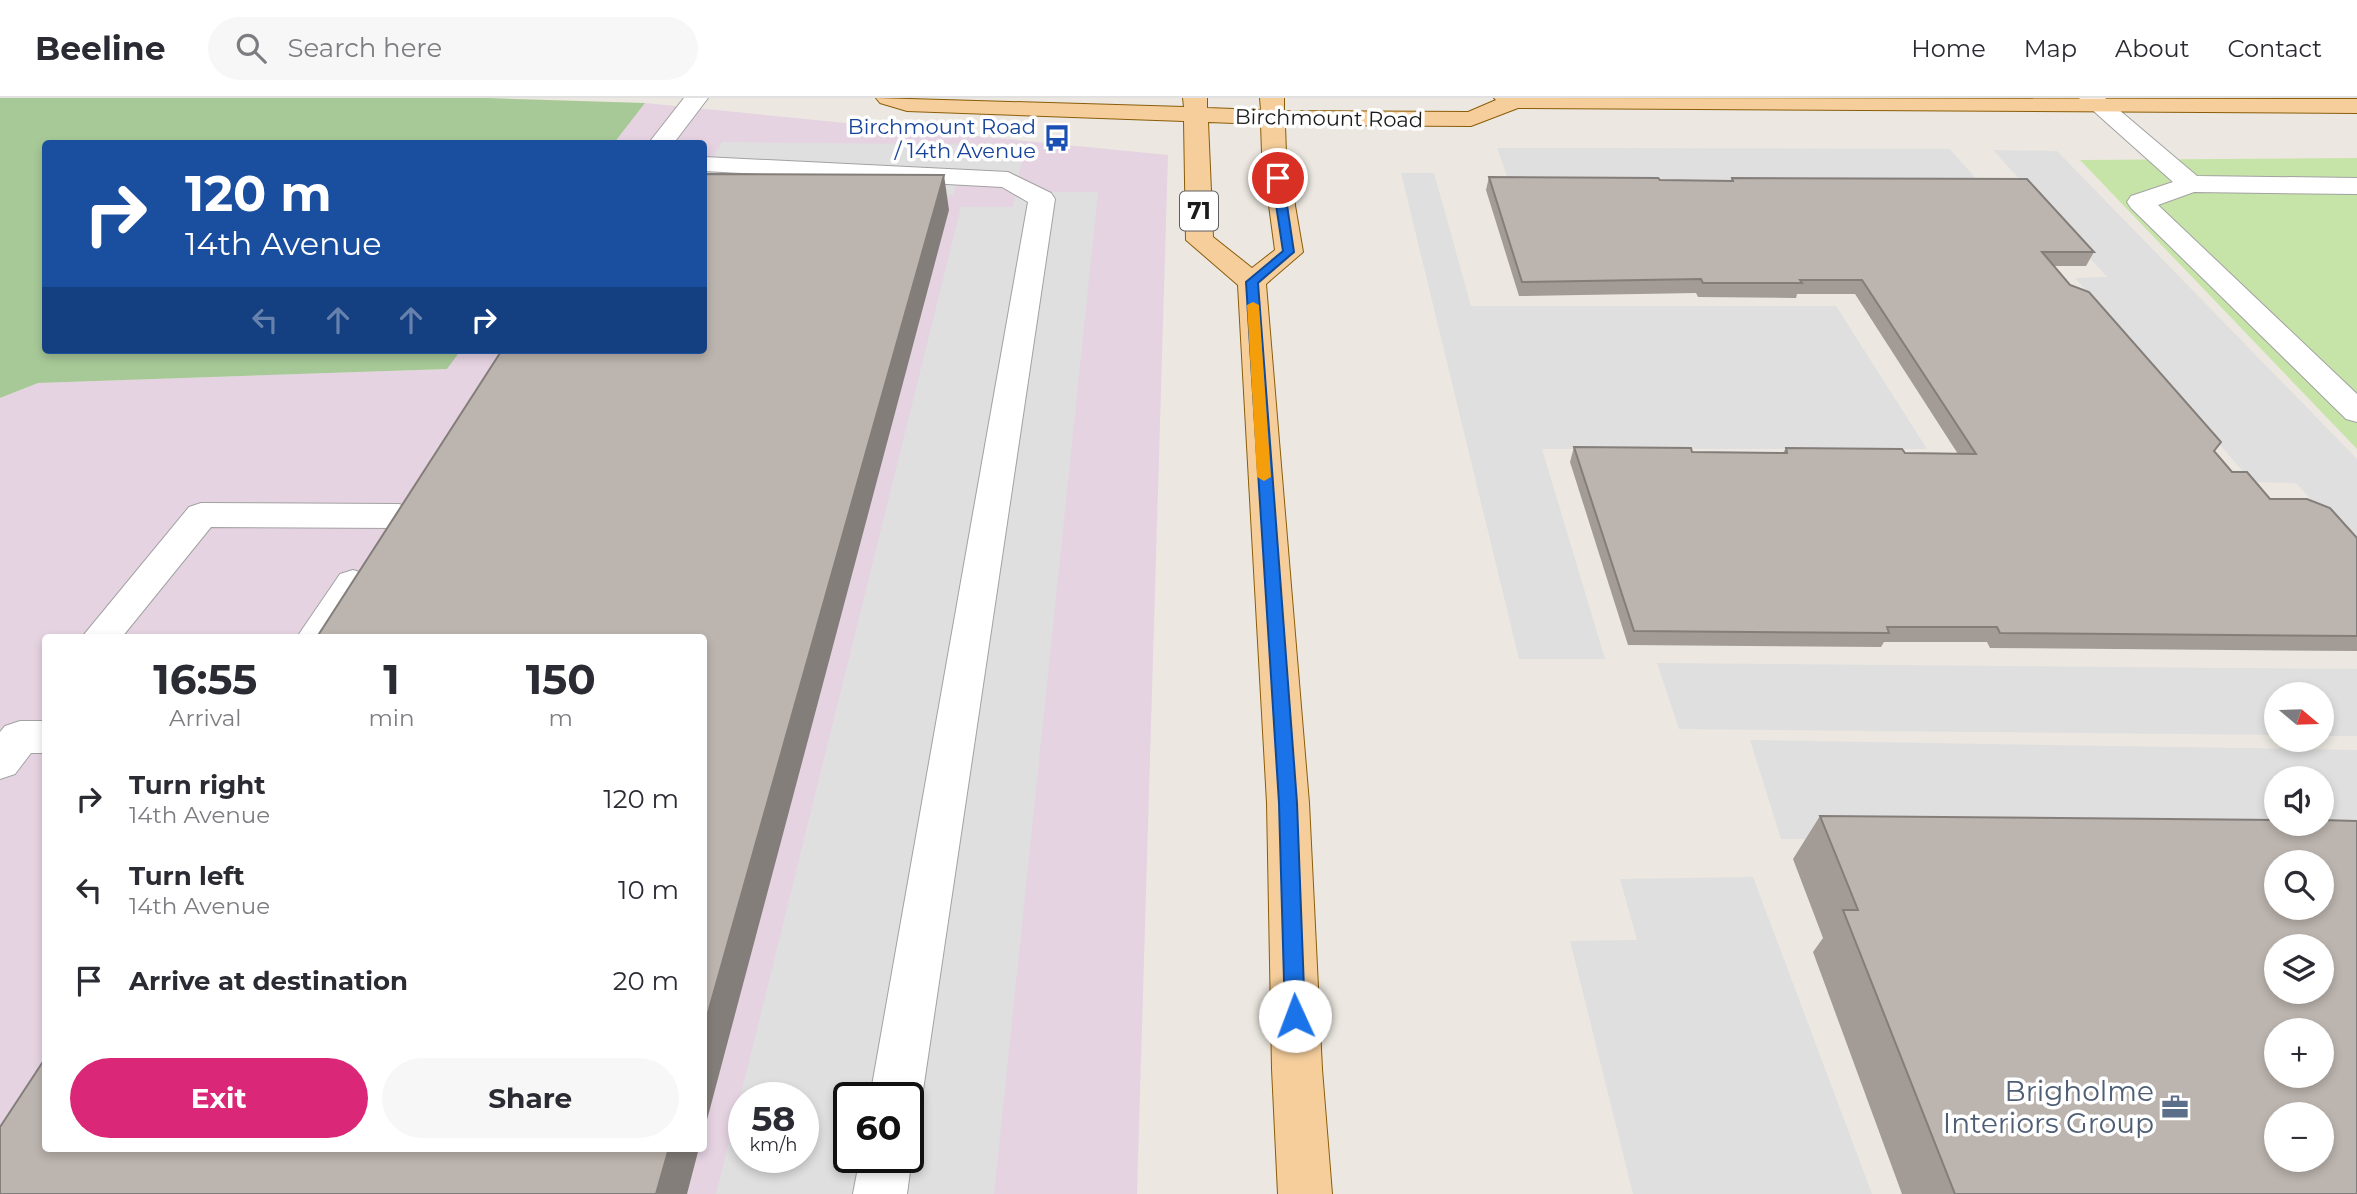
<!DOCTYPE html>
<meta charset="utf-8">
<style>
body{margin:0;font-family:Montserrat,sans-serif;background:#f7f7f7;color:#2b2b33;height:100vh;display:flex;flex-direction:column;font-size:26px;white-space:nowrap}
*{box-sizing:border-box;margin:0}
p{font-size:23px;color:#7c7c81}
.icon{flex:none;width:38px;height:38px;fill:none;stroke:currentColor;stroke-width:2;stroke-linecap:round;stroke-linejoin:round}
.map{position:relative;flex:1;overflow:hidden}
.drawer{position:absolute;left:42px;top:536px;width:665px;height:518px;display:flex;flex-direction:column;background:#fff;border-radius:7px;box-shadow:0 4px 10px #0003}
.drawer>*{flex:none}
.banner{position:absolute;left:42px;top:42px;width:665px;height:214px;border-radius:7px;box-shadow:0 4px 10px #0003;background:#1a4fa0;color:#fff;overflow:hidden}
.needle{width:46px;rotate:109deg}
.tools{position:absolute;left:2264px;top:584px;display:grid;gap:14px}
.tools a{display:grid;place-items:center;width:70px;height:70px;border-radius:50%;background:#fff;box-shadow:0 4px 10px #0003;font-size:35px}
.speed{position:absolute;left:728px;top:984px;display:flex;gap:14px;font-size:35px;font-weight:700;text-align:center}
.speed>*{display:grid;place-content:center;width:91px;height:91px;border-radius:50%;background:#fff;box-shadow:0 4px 10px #0003;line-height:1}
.speed small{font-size:18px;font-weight:400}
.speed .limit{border:4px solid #111;border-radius:10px;background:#fff;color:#111}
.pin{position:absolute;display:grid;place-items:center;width:60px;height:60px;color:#fff;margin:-30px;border:4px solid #fff;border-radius:50%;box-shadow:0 2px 7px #0007}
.me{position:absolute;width:77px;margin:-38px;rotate:358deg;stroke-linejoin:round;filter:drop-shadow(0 0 5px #0008)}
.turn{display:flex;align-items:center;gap:24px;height:147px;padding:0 28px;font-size:32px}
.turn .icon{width:91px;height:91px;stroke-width:2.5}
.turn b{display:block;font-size:49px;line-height:60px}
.lanes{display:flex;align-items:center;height:66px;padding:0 28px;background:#0003;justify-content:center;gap:35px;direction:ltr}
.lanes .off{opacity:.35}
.eta{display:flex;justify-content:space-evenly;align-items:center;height:119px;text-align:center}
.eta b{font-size:42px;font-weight:700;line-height:49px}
.action{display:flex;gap:14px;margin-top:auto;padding:14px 28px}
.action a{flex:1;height:80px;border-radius:42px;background:#db2777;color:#fff;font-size:28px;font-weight:700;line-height:80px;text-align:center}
.action a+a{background:#f7f7f7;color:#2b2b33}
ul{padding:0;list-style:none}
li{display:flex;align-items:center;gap:21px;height:91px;padding:0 28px}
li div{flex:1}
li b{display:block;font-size:26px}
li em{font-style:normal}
header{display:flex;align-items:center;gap:42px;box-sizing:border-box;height:98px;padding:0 35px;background:#fff;border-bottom:2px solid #e1e1e2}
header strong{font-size:33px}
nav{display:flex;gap:38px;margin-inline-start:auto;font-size:24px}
.search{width:490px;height:63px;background:#f7f7f7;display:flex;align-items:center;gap:18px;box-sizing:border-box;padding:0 24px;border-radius:38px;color:#7c7c81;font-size:26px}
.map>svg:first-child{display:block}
.industrial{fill:#e5d3e2;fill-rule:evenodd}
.grass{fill:#c7e4a8}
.forest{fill:#a7c997}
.parking{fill:#dfdfdf;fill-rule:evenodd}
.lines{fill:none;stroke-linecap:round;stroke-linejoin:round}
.minor-casing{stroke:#a2a2a2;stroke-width:2}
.major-casing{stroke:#8a5d08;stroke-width:2}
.minor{fill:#fff;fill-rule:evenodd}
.major{fill:#f6ce9c;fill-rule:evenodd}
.wall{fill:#a29b96}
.shaded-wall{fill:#847e7a}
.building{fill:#bcb4ae;stroke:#847e7a;stroke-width:2;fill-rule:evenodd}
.route{fill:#1a73e8;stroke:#114b97;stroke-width:2}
.slow{fill:#f59e0b}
.labels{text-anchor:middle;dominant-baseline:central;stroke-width:7;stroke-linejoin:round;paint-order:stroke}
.far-street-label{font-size:21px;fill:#1b1b1b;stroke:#fff}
.far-transit-label{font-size:21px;fill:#164399;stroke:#fff;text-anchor:end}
.shield{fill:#fff;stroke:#5f5f5f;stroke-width:2}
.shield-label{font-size:23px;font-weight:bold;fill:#1b1b1b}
.near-service-label{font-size:28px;fill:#4e5e75;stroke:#fff;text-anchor:end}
</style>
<header>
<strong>Beeline</strong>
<div class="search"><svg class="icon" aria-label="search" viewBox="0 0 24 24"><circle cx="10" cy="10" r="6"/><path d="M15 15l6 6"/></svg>Search here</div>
<nav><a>Home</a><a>Map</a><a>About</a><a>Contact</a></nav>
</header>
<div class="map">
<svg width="2357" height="1096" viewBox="0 0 2357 1096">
<rect width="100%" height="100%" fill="#ece8e1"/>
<path class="industrial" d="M645,5L1168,57L1137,1096H0V300L38,285L446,271L461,252H704V46L614,45ZM46,539H704V1050H46ZM744,999H803V1059H744ZM849,999H908V1059H849Z"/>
<path class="grass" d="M2357,60V351L2080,62Z"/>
<path class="forest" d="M0,0H488L645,5L614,45L46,46V252H461L447,271L38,285L0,300Z"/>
<path class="parking" d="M722,44L1026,47L1018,80L959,79L953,97L704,95V76Z
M1497,50L1950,51L1979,84H1509Z
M1993,52L2057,53L2357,361V452L2296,385L2252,384L2075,180L2107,179Z
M1401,75H1434L1471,208H1836L1927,351H1542L1605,561H1519Z
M1016,94H1098L994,1096H716L961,109H1013ZM744,999H803V1059H744ZM849,999H908V1059H849Z
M1657,565L2357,571V638H2322V597H2277V637L1679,631Z
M1750,642L2357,652V748L2353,743L1781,741ZM2277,681H2322V726H2277Z
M1753,779L1872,1096H1633L1570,843L1637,842L1620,781Z"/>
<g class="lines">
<defs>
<path id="minor" d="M684,0H708L673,46H648Z
M2079,0H2105L2197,78L2357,80V96L2194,94L2158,107L2357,296V324L2346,321L2131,110L2127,104L2131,98L2173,84Z
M704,59L1008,74L1051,95L1055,101L922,999L914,1017L908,1019V999H870L1028,104L1002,89L704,73Z
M201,405L399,406L411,410L416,418L411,426L399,430L211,429L122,539H82L189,409Z
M353,472L366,476L371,485L336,539H297L340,476Z
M20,623H46V655H31L15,676L0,681V634L5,628Z
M908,1049L912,1059L907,1096H853L860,1059H908Z"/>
<path id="major" d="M876,0L1184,9L1183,0H1207V10L1261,12L1260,0H1284V13L1468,14L1496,2L1494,0L2357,1V15L1518,10L1471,28L1285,27L1286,55L1303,154L1266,186L1309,705L1322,971L1332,1096H1278L1272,971L1267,705L1238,187L1186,142L1184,23L907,13L880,5ZM1208,24L1261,26L1262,55L1275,152L1252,170L1213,139Z"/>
</defs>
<use href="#minor" class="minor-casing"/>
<use href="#major" class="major-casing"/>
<use href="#minor" class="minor"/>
<use href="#major" class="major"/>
</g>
<path class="wall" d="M1489,79L1660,82L1731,83L1732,80L2094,154L2086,168H2054L2232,374L2270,401L2357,440V553L1990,550L1987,544H1884L1881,549L1628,547L1570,364L1574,349L1692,354L1783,355L1786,350L1905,355L1958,356L1855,196H1797L1796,200L1698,199L1696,195L1519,198L1486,92Z
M1820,718L2357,1096H1902L1813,854L1823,840L1793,761Z"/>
<path class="shaded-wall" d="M944,77L949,112L704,1033V929Z
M669,1050H699L687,1096H656Z"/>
<path class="building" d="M704,76L944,77L704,929V539H317L502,252H704Z
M1489,79L1658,80L1660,82L1733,83L1732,80L2027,81L2094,154H2042L2070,187L2089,194L2221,344L2214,353L2232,374H2247L2270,401H2307L2330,410L2357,440V538L2000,535L1997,529H1887L1889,535L1634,533L1574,349L1691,350L1692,354L1787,355L1786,350L1902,351L1905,355L1976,356L1862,182H1800L1802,185H1703L1701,181L1522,184Z
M1820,718L2277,722V726H2322V722L2357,723V1096H1955L1843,812H1858ZM2277,765H2322V810H2277ZM2277,849H2322V894H2277ZM2277,933H2322V978H2277ZM2277,1017H2322V1062H2277Z
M46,959V1050H669L656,1096H0V1029Z"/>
<path class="route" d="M1278,77L1283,80L1294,154L1258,185L1297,705L1305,918L1302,924L1295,927L1288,924L1285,918L1279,705L1246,184L1283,153L1272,80Z"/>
<path class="slow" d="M1253,204L1259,207L1271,379L1264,383L1257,379L1247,207Z"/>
<defs>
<symbol id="bus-bare" viewBox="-9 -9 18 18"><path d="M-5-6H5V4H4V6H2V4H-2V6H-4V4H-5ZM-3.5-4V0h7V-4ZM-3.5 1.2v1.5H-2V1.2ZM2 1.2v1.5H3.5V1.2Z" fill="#1a4fb4" stroke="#fff" stroke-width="2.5" paint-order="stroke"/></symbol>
<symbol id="office-bare" viewBox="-9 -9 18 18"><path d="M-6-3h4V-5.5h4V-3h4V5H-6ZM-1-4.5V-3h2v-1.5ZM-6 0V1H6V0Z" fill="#5c6f8a" stroke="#fff" stroke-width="2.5" paint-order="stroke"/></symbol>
</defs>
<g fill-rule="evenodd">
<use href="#bus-bare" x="1038" y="21" width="38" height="38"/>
<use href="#office-bare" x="2156" y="990" width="38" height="38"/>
</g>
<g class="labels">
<g class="far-street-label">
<text transform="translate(1329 20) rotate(1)">Birchmount Road</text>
</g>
<g class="far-transit-label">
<text x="1036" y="28">Birchmount Road<tspan x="1036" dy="24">/ 14th Avenue</tspan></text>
</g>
<rect class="shield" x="1180" y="93.5" width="38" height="39" rx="5"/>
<g class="shield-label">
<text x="1199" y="113">71</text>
</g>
<g class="near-service-label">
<text x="2154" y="993">Brigholme<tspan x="2154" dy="32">Interiors Group</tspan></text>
</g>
</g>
</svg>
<div class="tools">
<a><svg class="needle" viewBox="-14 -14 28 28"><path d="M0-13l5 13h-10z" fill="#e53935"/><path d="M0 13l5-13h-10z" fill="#7c7c81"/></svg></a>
<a><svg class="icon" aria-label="sound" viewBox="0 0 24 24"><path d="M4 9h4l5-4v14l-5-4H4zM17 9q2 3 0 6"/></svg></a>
<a><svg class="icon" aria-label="search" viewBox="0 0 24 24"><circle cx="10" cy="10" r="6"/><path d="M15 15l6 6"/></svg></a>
<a><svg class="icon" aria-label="layers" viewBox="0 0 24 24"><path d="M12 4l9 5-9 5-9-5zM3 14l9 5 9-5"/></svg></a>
<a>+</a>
<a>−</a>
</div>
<div class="speed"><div>58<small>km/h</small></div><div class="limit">60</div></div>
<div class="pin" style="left:1278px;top:80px;background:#d93025"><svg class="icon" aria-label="arrive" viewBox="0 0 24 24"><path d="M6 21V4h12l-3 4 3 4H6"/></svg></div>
<svg class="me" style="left:1295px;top:918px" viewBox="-20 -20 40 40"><circle r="19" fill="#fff"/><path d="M0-13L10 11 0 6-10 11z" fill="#1a73e8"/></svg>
<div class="banner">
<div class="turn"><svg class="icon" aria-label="right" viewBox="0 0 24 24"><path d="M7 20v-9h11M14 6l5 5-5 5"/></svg><div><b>120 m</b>14th Avenue</div></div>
<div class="lanes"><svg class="icon off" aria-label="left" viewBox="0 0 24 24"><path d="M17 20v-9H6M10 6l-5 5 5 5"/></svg><svg class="icon off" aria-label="ahead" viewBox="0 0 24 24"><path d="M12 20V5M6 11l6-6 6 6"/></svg><svg class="icon off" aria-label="ahead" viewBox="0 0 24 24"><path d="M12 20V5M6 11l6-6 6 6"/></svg><svg class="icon" aria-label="right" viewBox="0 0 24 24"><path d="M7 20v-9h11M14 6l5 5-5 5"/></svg></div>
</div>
<section class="drawer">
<div class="eta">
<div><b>16:55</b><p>Arrival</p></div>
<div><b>1</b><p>min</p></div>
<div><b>150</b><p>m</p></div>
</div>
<ul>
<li><svg class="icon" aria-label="right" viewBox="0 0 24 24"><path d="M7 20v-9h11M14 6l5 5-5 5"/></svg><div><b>Turn right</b><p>14th Avenue</p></div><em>120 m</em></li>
<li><svg class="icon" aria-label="left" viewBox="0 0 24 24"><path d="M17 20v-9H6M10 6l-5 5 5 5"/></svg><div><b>Turn left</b><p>14th Avenue</p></div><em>10 m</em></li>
<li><svg class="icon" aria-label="arrive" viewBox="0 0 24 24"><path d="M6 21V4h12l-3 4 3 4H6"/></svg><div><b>Arrive at destination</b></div><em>20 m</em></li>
</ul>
<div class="action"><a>Exit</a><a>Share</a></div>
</section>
</div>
